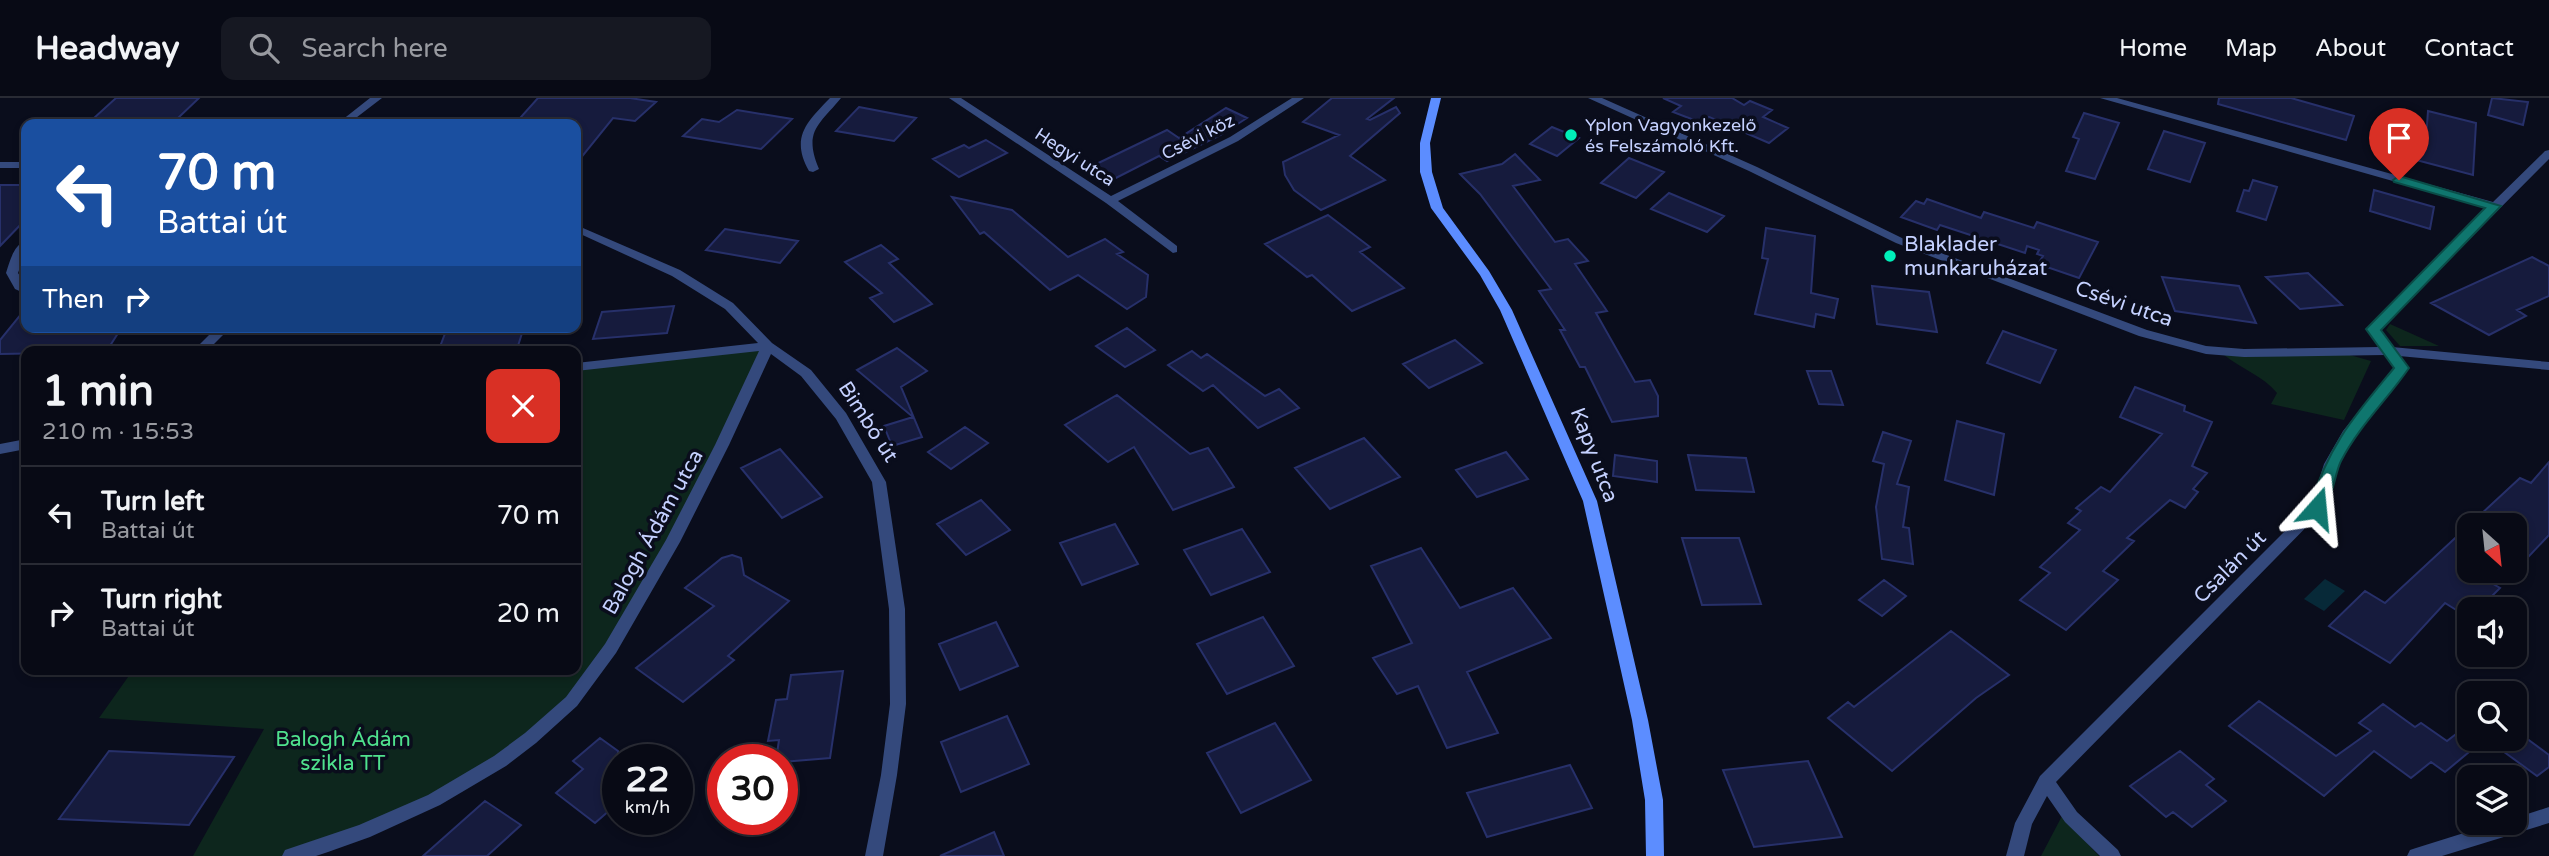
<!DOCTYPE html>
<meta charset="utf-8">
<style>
body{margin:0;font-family:"Varela Round",sans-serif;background:#161822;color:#f1f3f6;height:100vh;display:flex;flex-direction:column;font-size:26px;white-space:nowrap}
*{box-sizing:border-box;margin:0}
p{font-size:23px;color:#989aa0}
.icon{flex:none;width:38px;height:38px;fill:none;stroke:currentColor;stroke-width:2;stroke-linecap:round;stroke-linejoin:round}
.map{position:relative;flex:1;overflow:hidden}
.side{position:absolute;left:21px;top:248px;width:560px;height:329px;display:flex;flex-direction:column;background:#080a15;border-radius:14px;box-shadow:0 4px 10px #0003,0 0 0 2px #292b34}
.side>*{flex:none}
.banner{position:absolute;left:21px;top:21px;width:560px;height:214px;border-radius:14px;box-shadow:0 4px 10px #0003,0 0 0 2px #292b34;background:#1a4fa0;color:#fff;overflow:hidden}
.needle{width:46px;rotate:153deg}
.fabs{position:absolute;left:2457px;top:415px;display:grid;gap:14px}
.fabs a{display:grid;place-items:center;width:70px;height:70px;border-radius:14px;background:#080a15;box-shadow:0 4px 10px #0003,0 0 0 2px #292b34;font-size:35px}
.speed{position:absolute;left:602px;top:646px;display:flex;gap:14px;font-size:35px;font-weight:700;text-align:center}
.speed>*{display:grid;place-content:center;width:91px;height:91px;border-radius:50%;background:#080a15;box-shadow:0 4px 10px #0003,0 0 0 2px #292b34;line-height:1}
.speed small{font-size:18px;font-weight:400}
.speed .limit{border:10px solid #d22;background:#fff;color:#111}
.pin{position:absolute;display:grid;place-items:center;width:60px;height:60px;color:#fff;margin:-72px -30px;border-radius:50% 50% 50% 0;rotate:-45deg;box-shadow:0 0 7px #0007}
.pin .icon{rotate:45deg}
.me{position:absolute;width:77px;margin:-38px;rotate:18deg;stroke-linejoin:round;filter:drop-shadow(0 0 5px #0008)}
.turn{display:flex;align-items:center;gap:24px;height:147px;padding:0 21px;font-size:32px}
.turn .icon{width:91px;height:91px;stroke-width:2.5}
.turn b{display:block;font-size:49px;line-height:60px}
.then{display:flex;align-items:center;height:66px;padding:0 21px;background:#0003;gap:14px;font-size:26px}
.round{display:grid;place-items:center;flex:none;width:74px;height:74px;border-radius:14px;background:#161822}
.overview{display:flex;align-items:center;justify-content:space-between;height:119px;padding:0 21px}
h1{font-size:42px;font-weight:800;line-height:52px}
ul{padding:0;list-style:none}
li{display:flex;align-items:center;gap:21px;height:98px;padding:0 21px;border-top:2px solid #292b34}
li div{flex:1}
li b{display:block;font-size:26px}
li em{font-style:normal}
header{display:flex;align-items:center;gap:42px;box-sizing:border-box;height:98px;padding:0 35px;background:#080a15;border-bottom:2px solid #292b34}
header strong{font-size:33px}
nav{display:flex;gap:38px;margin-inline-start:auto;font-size:24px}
.search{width:490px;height:63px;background:#161822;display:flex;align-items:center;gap:18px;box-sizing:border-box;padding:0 24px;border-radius:14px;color:#989aa0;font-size:26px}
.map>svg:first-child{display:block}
.green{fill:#0d261d}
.water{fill:#072938}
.building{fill:#161b3d;stroke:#27306a;stroke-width:2}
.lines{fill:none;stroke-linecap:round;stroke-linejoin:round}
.street{fill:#34497c;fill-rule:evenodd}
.secondary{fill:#5c8dff;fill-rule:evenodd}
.route{fill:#0f766e;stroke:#0a4d48;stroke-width:2}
.poi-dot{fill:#00f0ba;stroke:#0a0d1c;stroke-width:2.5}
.labels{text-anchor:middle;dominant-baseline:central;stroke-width:7;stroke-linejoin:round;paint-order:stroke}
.far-poi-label{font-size:18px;fill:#c5d1ff;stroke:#0a0d1c;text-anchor:start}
.far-street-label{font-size:18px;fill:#c5d1ff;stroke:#0a0d1c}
.poi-label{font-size:21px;fill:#c5d1ff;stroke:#0a0d1c;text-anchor:start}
.street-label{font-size:21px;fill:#c5d1ff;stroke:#0a0d1c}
.park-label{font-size:21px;fill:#4fe18d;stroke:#0a0d1c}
</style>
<header>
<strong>Headway</strong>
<div class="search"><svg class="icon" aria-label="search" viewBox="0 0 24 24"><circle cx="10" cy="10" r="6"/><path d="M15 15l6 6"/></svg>Search here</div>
<nav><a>Home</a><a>Map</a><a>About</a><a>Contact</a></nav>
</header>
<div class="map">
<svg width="2549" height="758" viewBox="0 0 2549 758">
<rect width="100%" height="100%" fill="#0a0d1c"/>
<path class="green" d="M2390,226L2439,248H2400L2386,232Z
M768,248L658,471L562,614L434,702L291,758H193L264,631L99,620L133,572H576V269Z
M2224,257H2350L2371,263L2344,322L2271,306L2277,295C2263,278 2242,271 2224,257Z
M2062,718L2099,758H2041Z"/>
<path class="water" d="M2325,481L2345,493L2324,513L2304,501Z"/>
<path class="building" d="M116,0H199L177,21L94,20Z
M538,0H630L656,4L635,23L613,20L576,66V23L520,20Z
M1332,0H1394L1367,21L1370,22L1396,9L1400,15L1350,58L1385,82L1321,112L1294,92L1285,77L1283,64L1339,37L1303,24Z
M1663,0H1732L1744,7L1750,3L1772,12L1763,19L1788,30L1769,45L1709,19L1702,25L1673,14L1681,8Z
M2219,0H2291L2354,18L2346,42L2218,6Z
M2492,0L2528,4L2523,27L2488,17Z
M859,9L916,20L894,43L836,33Z
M1226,10L1247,20L1219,38L1167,63L1159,58L1108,84L1088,70L1167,32L1179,40Z
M737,12L792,21L761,51L683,38L702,21L719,24Z
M2428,13L2476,25L2473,77L2401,58L2403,34L2426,40Z
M2084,15L2119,25L2095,81L2066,73L2079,41L2073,39Z
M1552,29L1579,40L1557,58L1530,46Z
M2164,33L2205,45L2190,84L2148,71Z
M986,42L1007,55L959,79L933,61L964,47L969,50Z
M1515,56L1540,82L1513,88L1555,144L1568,141L1588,163L1575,166L1607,213L1596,215L1635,284L1650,282L1658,298V318L1612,324L1585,269H1580L1560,232H1565L1539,193L1551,191L1480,96L1460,76L1502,66Z
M1629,60L1664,74L1636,100L1601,85Z
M2253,82L2277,89L2266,122L2237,113L2244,92L2249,93Z
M0,87H26V121L0,148Z
M2374,92L2434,109L2430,131L2370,113Z
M1669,95L1724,118L1707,134L1651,111Z
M952,99L1012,112L1068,159L1105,141L1123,154L1117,156L1148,177L1146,199L1127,211L1078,177L1050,192L984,134L980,136Z
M1927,101L1981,120L1984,114L2034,130L2037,124L2098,144L2079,180L2038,166L2043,158L2037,156L2039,152L2027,148L2025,155L1940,127L1937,132L1901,119L1916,103L1924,106Z
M1328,117L1370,149L1360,154L1404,190L1352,213L1312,177L1307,179L1265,146Z
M1766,130L1815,138L1811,195L1838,201L1834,220L1816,216L1814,229L1755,216L1768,161L1762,160Z
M725,131L798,143L780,165L706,152Z
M881,147L898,161L889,165L932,206L894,224L870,200L882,195L845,164Z
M2532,159L2549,168V198L2517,212L2526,218L2489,237L2431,205Z
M2308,175L2342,207L2300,211L2266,179Z
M2162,179L2239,188L2256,225L2175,213Z
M1872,188L1929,194L1937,234L1877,226Z
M674,208L667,235L593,241L602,214Z
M26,210V229H122L106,254L0,256V242Z
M479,229H524L516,254H438L446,233Z
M1127,230L1155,252L1125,269L1096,248Z
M2003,233L2056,252L2040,285L1987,265Z
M1455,242L1482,265L1429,290L1403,266Z
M897,250L927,273L901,289L922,339L892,348L884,328L913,319L857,272Z
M1192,253L1201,260L1207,256L1265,298L1279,291L1299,310L1258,330L1213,287L1203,293L1168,267Z
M1807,273H1831L1843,307L1819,306Z
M2135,289L2185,308L2184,313L2212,324L2192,368L2207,375L2193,391L2198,394L2185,410L2170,402L2127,440L2134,443L2103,473L2118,482L2066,532L2020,502L2050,475L2040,469L2080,432L2068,425L2081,413L2076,410L2101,389L2110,394L2162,336L2120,319Z
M1117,297L1190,356L1208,350L1234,389L1173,412L1134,349L1108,364L1065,327Z
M1957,323L2004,336L1994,397L1945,382Z
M965,329L988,345L951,371L928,354Z
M1883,334L1911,343L1897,386L1909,389L1903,429L1909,430L1913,466L1882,461L1876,409L1884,366L1873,363Z
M1364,340L1400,379L1330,411L1295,370Z
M780,351L822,399L782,420L741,370Z
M1506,354L1528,381L1477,399L1456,372Z
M1615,357L1657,363V384L1613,378Z
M1688,357L1746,360L1754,394L1696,392Z
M2549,364V437L2515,473V427H2469V472L2500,490L2479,511H2469V520L2445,505L2390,565L2329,528L2365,493L2385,505L2520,380L2531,385Z
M981,402L1010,432L966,457L937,426Z
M1115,426L1138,466L1082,487L1060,445Z
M1242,431L1270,474L1211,497L1184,452Z
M1682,440H1739L1761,506L1702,507Z
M1421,450L1460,510L1513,490L1551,540L1467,574L1498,635L1447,650L1418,588L1397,596L1373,560L1412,545L1371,468Z
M732,457L741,460L744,477L789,503L728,558L734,562L683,604L636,570L714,508L685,490L722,460Z
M1884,482L1906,498L1882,518L1859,502Z
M1263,519L1294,568L1227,596L1197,546Z
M996,524L1018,568L960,592L939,546Z
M1951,533L2009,577L1976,600L1892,673L1828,620L1848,604L1854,609Z
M843,573L830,660L782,664L776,662L779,642L768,643L776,602L787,601L791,577Z
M2259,603L2336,658L2371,633L2359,625L2383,606L2415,629L2421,625L2447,643L2469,626V654L2445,674L2431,664L2411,680L2374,653L2324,698L2229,628Z
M1007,618L1029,666L961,694L941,644Z
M1275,625L1311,682L1241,715L1207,655Z
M600,640L618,653V705L595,725L556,695L583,671L573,663Z
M2485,640H2526L2549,657V669L2537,678Z
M109,653L234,659L189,727L59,721Z
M2180,653L2214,681L2206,687L2226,703L2192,729L2173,714L2166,719L2130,688Z
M1808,663L1842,739L1754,749L1723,672Z
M1570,667L1592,710L1487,739L1467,695Z
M485,703L521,727L487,758H423Z
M994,734L1004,758H940Z"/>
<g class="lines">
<path class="street" d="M370,0H382L348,26H337Z
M830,0H841C819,27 803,33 819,71L813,74L809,73C790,39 807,24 830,0Z
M949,0H961L1111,98L1230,39L1292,0H1304L1238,43L1118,103L1177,148V154L1173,155L1106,105Z
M1588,0H1602L1757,69L1904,141L2147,232L2206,248L2244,251L2379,249L2367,231L2369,228L2488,110L2100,0H2117L2493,104L2545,53L2549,52V61L2380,231L2392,249L2549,264V272L2399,258L2407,270L2353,339L2338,366L2322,413L2056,684L2077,714L2118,752L2121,758H2100L2065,724L2047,698L2032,726L2024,758H2006L2015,725L2040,678L2311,407L2324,366L2343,333L2394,270L2385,257L2244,259L2206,256L2139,238L1896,145L1749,73Z
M0,64H26V70H0Z
M576,127L680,172L733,205L772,245L811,272L846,315L886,384L905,511L906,606L897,677L883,758H865L881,677L890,606L889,511L872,384L836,321L801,278L771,256L729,347L680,444L616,555L577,608L536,645L506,668L440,707L370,739L328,754L316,758H282L285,752L359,727L428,697L494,658L525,635L566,599L605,546L666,442L715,347L759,253L576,273V265L758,245L725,211L672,178L576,134Z
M26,142V153L18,175L26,187V196L15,191L6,175C10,163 13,148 26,142Z
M217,229H231L206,254H192Z
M26,341V351L0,356V346Z
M2549,709V725L2442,758H2407L2410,752L2416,750L2499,724H2515V720Z"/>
<path class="secondary" d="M1431,0H1441L1430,45L1432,74L1443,110L1489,173L1512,212L1597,403L1648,622L1663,702L1664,758H1646L1645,702L1632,622L1583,403L1500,212L1480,177L1431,110L1420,74V45Z"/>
</g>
<path class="route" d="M2399,78L2501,108L2381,232L2409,270C2387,302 2359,328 2341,363C2334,376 2332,411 2317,415L2309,410C2330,345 2352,321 2394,270L2366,231L2485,110L2394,84L2393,82Z"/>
<g class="poi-dot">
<circle cx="1571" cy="37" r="7"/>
<circle cx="1890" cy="158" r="7"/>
</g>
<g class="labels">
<g class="far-poi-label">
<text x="1585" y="27">Yplon Vagyonkezelő<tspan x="1585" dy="21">és Felszámoló Kft.</tspan></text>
</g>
<g class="far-street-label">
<text transform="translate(1198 39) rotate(-27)">Csévi köz</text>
<text transform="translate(1075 59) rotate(33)">Hegyi utca</text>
</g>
<g class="poi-label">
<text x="1904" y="146">Blaklader<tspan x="1904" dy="24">munkaruházat</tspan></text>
</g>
<g class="street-label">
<text transform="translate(2124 206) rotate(19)">Csévi utca</text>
<text transform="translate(868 324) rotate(57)">Bimbó út</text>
<text transform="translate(1594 357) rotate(69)">Kapy utca</text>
<text transform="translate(653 434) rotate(-61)">Balogh Ádám utca</text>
<text transform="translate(2230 469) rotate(-45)">Csalán út</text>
</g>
<g class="park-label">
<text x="343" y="641">Balogh Ádám<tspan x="343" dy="24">szikla TT</tspan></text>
</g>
</g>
</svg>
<div class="fabs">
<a><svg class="needle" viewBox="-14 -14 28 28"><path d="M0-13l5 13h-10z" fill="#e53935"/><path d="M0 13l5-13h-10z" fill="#989aa0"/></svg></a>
<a><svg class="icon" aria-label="sound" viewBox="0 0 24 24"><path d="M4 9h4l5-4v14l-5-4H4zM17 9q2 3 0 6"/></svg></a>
<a><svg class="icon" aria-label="search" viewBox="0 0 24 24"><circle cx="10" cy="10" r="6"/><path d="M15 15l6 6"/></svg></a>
<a><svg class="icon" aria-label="layers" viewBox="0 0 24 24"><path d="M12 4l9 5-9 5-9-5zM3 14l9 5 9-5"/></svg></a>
</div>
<div class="speed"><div>22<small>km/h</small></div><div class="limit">30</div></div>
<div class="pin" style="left:2399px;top:82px;background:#d93025"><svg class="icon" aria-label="arrive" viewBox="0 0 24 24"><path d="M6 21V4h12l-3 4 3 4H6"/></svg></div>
<svg class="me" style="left:2317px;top:410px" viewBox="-20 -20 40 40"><path d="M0-17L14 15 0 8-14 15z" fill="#0f766e" stroke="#fff" stroke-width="4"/></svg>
<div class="banner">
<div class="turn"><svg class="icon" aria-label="left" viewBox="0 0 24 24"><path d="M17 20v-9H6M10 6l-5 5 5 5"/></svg><div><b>70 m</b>Battai út</div></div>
<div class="then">Then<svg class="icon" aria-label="right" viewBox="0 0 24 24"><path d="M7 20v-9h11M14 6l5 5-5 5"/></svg></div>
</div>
<section class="side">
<div class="overview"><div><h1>1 min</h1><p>210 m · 15:53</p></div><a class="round" style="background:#d93025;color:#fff"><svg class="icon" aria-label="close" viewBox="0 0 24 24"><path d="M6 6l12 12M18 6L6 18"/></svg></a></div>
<ul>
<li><svg class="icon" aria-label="left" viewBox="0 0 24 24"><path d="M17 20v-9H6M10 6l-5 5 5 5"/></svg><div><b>Turn left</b><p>Battai út</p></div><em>70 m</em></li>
<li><svg class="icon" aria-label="right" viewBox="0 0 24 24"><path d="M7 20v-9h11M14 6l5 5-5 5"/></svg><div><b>Turn right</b><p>Battai út</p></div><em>20 m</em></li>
</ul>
</section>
</div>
